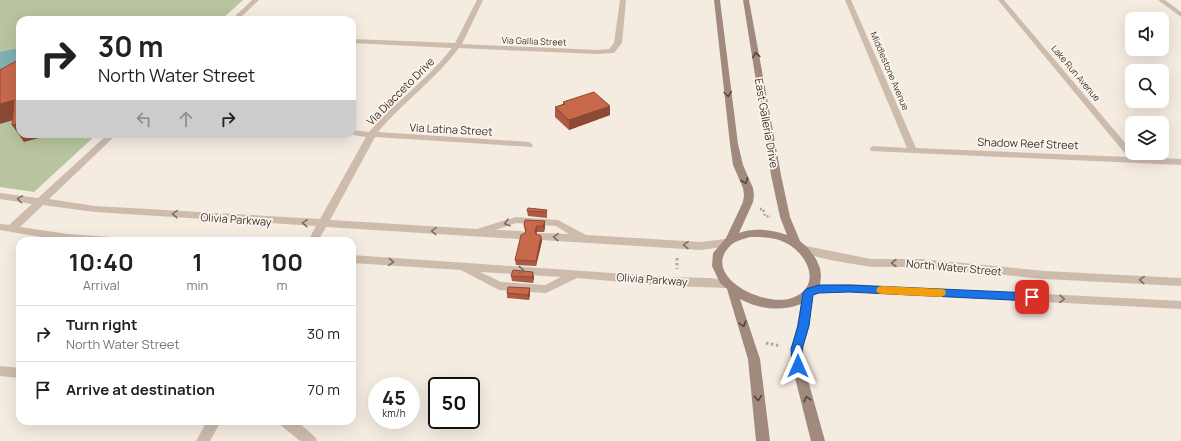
<!DOCTYPE html>
<style>
body{margin:0;font-family:Manrope,sans-serif;background:#f6f6f6;color:#222;height:100vh;display:flex;flex-direction:column;font-size:15px;white-space:nowrap}
*{box-sizing:border-box;margin:0}
p{font-size:13px;color:#767676}
.icon{flex:none;width:22px;height:22px;fill:none;stroke:currentColor;stroke-width:2;stroke-linecap:round;stroke-linejoin:round}
.map{position:relative;flex:1;overflow:hidden}
.sheet{position:absolute;left:16px;top:237px;width:340px;height:188px;display:flex;flex-direction:column;background:#fff;border-radius:12px;box-shadow:0 4px 16px #0002}
.sheet>*{flex:none}
.guide{position:absolute;left:16px;top:16px;width:340px;height:122px;border-radius:12px;box-shadow:0 4px 16px #0002;background:#fff;color:#222;overflow:hidden}
.controls{position:absolute;left:1125px;top:12px;display:grid;gap:8px}
.controls a{display:grid;place-items:center;width:44px;height:44px;border-radius:8px;background:#fff;box-shadow:0 4px 16px #0002;font-size:20px}
.speed{position:absolute;left:368px;top:377px;display:flex;gap:8px;font-size:20px;font-weight:700;text-align:center}
.speed>*{display:grid;place-content:center;width:52px;height:52px;border-radius:50%;background:#fff;box-shadow:0 4px 16px #0002;line-height:1}
.speed small{font-size:10px;font-weight:400}
.speed .limit{border:2px solid #111;border-radius:6px;background:#fff;color:#111}
.pin{position:absolute;display:grid;place-items:center;width:34px;height:34px;color:#fff;margin:-17px;border-radius:8px;box-shadow:0 2px 6px #0006}
.me{position:absolute;width:44px;margin:-22px;rotate:0deg;stroke-linejoin:round;filter:drop-shadow(0 0 3px #0008)}
.turn{display:flex;align-items:center;gap:14px;height:84px;padding:0 16px;font-size:18px}
.turn .icon{width:52px;height:52px;stroke-width:2.5}
.turn b{display:block;font-size:28px;line-height:34px}
.lanes{display:flex;align-items:center;height:38px;padding:0 16px;background:#0003;justify-content:center;gap:20px;direction:ltr}
.lanes .off{opacity:.35}
.eta{display:flex;justify-content:space-evenly;align-items:center;height:68px;text-align:center}
.eta b{font-size:24px;font-weight:700;line-height:28px}
ul{padding:0;list-style:none}
li{display:flex;align-items:center;gap:12px;height:56px;padding:0 16px;border-top:1px solid #e0e0e0}
li div{flex:1}
li b{display:block;font-size:15px}
li em{font-style:normal}
.map>svg:first-child{display:block}
.green{fill:#b8c4a0}
.water{fill:#7fb0b2}
.lines{fill:none;stroke-linecap:round;stroke-linejoin:round}
.path-far1{stroke:#b9a596;stroke-width:2.5;stroke-dasharray:2 2;stroke-linecap:butt}
.path{stroke:#b9a596;stroke-width:3;stroke-dasharray:2.5 2.5;stroke-linecap:butt}
.minor{fill:#cdbbac;fill-rule:evenodd}
.tertiary{fill:#cdbbac;fill-rule:evenodd}
.secondary{fill:#a18a7d;fill-rule:evenodd}
.wall{fill:#ac5a40}
.shaded-wall{fill:#8c4a34}
.building{fill:#c8694b;stroke:#8c4a34}
.oneway{stroke:#544640}
.oneway2{stroke:#7d6f65}
.route{fill:#1a73e8;stroke:#114b97}
.slow{fill:#f59e0b}
.labels{text-anchor:middle;dominant-baseline:central;stroke-width:3.5;stroke-linejoin:round;paint-order:stroke}
.far-street-label{font-size:9px;fill:#3b302b;stroke:#fbf5ee}
.street-label{font-size:11px;fill:#3b302b;stroke:#fbf5ee}
</style>
<div class="map">
<svg width="1181" height="441" viewBox="0 0 1181 441">
<rect width="100%" height="100%" fill="#f4ebe1"/>
<path class="green" d="M0,0H243L221,20H20V134H97L34,192L0,187Z"/>
<path class="water" d="M20,48V68L0,74V52Z"/>
<g class="lines">
<path class="path-far1" d="M760,209H763L765,216L771,217"/>
<path class="path" d="M677,258V269
M766,343L781,346"/>
<path class="minor" d="M252,0H259L238,20H231Z
M477,0H483L462,44L597,50L609,49L614,43L620,0H626L622,43L614,53L597,54L459,48C436,79 403,102 378,132L529,142L533,145L532,147L375,137L330,220L477,229L516,217L558,220L586,235L701,242L725,239L729,240L730,243L729,246L701,250L542,240L538,239L537,236L538,233L569,234L556,226L516,223L496,230L520,231L524,232L525,235L524,238L520,239L326,227L318,241H308L316,226L95,212L43,205L20,227L68,234L111,237L115,238L116,241H64L0,230V224L9,225L32,204L0,199V193L38,198L108,134H117L49,199L95,206L320,219L366,137L348,134H352V130L369,132C395,102 428,79 452,48L352,43V39L455,43Z
M845,0H851L916,148L1128,157L998,0H1004L1132,151V153L1137,157L1181,159V165L871,151L870,149L871,147L874,146L907,148Z
M1158,0H1165L1181,12V17Z
M352,255L669,277L710,278L731,281L733,284L731,287L727,288L669,286L577,278L546,293L499,290L461,270L352,263ZM480,272L561,277L545,285L501,282Z
M0,366L20,368V378L0,376Z
M207,421H221L210,441H196Z
M277,421H297L315,437L317,441H300C295,436 280,426 277,421Z"/>
<path class="tertiary" d="M801,245L871,259H922L1045,271L1181,278V286L1045,279L922,267H871L830,260L797,252L796,249L797,246Z
M849,284L1181,301V309L849,292L819,293L810,296L806,295L804,292L806,289L819,285Z"/>
<path class="secondary" d="M714,0H720L738,144L743,165L753,188L754,195L753,202L739,233C754,227 771,230 787,235L780,217L771,175L743,0H749L781,175L790,217L800,241L808,248L816,259L820,268L821,276L820,285L813,296L809,326L803,349L804,366L825,441H811L792,366L791,349L797,326L801,304C781,312 759,309 740,299L760,359L770,441H756L748,359L727,289L720,283L712,266L713,253L726,238L743,202L744,195L743,188L733,165L730,144ZM750,237C762,237 775,237 786,243C808,254 823,287 792,298C763,308 699,275 731,245C735,241 744,239 750,237Z"/>
</g>
<path class="wall" d="M563,102L610,115L569,130L555,117V107L563,104Z
M547,210V218L528,216L527,211Z
M545,221V227L544,232H537L536,234L541,236L542,241L536,266L516,265L515,260L525,232L524,225Z
M511,276L534,277L533,283L512,281Z
M530,288V294L529,300L507,298V293Z"/>
<path class="shaded-wall" d="M14,100L20,118L0,124V104Z
M610,106V115L569,130V120Z
M20,123V134H54L24,142L12,125Z
M545,221V227L544,232L543,226Z
M537,226V232L536,236L535,230Z
M541,236L542,241L536,266V261Z
M533,272L534,277L533,283L532,277Z
M530,288V294L529,300L528,295Z"/>
<path class="building" d="M20,59V123L12,125L14,100L0,104V70Z
M594,92L610,106L569,120L555,107L565,104L563,102Z
M528,208L547,210L546,212L527,211Z
M525,220L545,221L543,226H537L535,230L536,234L541,236L536,261L515,260L521,235L525,233L526,230L524,225Z
M513,270L533,272L532,277L511,276Z
M508,287L530,288L528,295L507,293Z"/>
<defs><path id="oneway-chevron" d="M-2-3.5L2.5 0L-2 3.5" fill="none" stroke-width="1.6" stroke-linecap="round" stroke-linejoin="round"/></defs>
<g class="oneway">
<use href="#oneway-chevron" transform="translate(756 55) rotate(-100)"/>
<use href="#oneway-chevron" transform="translate(728 94) rotate(83)"/>
<use href="#oneway-chevron" transform="translate(745 181) rotate(68)"/>
<use href="#oneway-chevron" transform="translate(743 324) rotate(73)"/>
<use href="#oneway-chevron" transform="translate(758 398) rotate(84)"/>
<use href="#oneway-chevron" transform="translate(807 399) rotate(-106)"/>
</g>
<g class="oneway2">
<use href="#oneway-chevron" transform="translate(20 199) rotate(-171)"/>
<use href="#oneway-chevron" transform="translate(175 214) rotate(-176)"/>
<use href="#oneway-chevron" transform="translate(305 223) rotate(-176)"/>
<use href="#oneway-chevron" transform="translate(507 223) rotate(164)"/>
<use href="#oneway-chevron" transform="translate(434 231) rotate(-177)"/>
<use href="#oneway-chevron" transform="translate(556 237) rotate(-177)"/>
<use href="#oneway-chevron" transform="translate(686 245) rotate(-178)"/>
<use href="#oneway-chevron" transform="translate(391 262) rotate(4)"/>
<use href="#oneway-chevron" transform="translate(894 263) rotate(-180)"/>
<use href="#oneway-chevron" transform="translate(521 270) rotate(3)"/>
<use href="#oneway-chevron" transform="translate(1142 280) rotate(-178)"/>
<use href="#oneway-chevron" transform="translate(1062 299) rotate(3)"/>
</g>
<path class="route" d="M819,285H849L1032,293L1036,295L1037,297L1036,300L1032,301L849,292L819,293L813,295L809,326L802,349L803,366L802,369L798,371L794,369L792,366L791,349L798,326L803,293L806,289Z"/>
<path class="slow" d="M882,286L941,289L945,290L946,293L945,295L941,297L882,294L878,293L876,290L878,287Z"/>
<g class="labels">
<g class="far-street-label">
<text transform="translate(534 41) rotate(2)">Via Gallia Street</text>
<text transform="translate(890 71) rotate(67)">Middlestone Avenue</text>
<text transform="translate(1076 73) rotate(50)">Lake Run Avenue</text>
</g>
<g class="street-label">
<text transform="translate(400 91) rotate(-45)">Via Diacceto Drive</text>
<text transform="translate(767 123) rotate(80)">East Galleria Drive</text>
<text transform="translate(451 129) rotate(3)">Via Latina Street</text>
<text transform="translate(1028 143) rotate(2)">Shadow Reef Street</text>
<text transform="translate(236 219) rotate(4)">Olivia Parkway</text>
<text transform="translate(954 267) rotate(5)">North Water Street</text>
<text transform="translate(652 279) rotate(4)">Olivia Parkway</text>
</g>
</g>
</svg>
<div class="controls">
<a><svg class="icon" aria-label="sound" viewBox="0 0 24 24"><path d="M4 9h4l5-4v14l-5-4H4zM17 9q2 3 0 6"/></svg></a>
<a><svg class="icon" aria-label="search" viewBox="0 0 24 24"><circle cx="10" cy="10" r="6"/><path d="M15 15l6 6"/></svg></a>
<a><svg class="icon" aria-label="layers" viewBox="0 0 24 24"><path d="M12 4l9 5-9 5-9-5zM3 14l9 5 9-5"/></svg></a>
</div>
<div class="speed"><div>45<small>km/h</small></div><div class="limit">50</div></div>
<div class="pin" style="left:1032px;top:297px;background:#d93025"><svg class="icon" aria-label="arrive" viewBox="0 0 24 24"><path d="M6 21V4h12l-3 4 3 4H6"/></svg></div>
<svg class="me" style="left:798px;top:366px" viewBox="-20 -20 40 40"><path d="M0-17L14 15 0 8-14 15z" fill="#1a73e8" stroke="#fff" stroke-width="4"/></svg>
<div class="guide">
<div class="turn"><svg class="icon" aria-label="right" viewBox="0 0 24 24"><path d="M7 20v-9h11M14 6l5 5-5 5"/></svg><div><b>30 m</b>North Water Street</div></div>
<div class="lanes"><svg class="icon off" aria-label="left" viewBox="0 0 24 24"><path d="M17 20v-9H6M10 6l-5 5 5 5"/></svg><svg class="icon off" aria-label="ahead" viewBox="0 0 24 24"><path d="M12 20V5M6 11l6-6 6 6"/></svg><svg class="icon" aria-label="right" viewBox="0 0 24 24"><path d="M7 20v-9h11M14 6l5 5-5 5"/></svg></div>
</div>
<section class="sheet">
<div class="eta">
<div><b>10:40</b><p>Arrival</p></div>
<div><b>1</b><p>min</p></div>
<div><b>100</b><p>m</p></div>
</div>
<ul>
<li><svg class="icon" aria-label="right" viewBox="0 0 24 24"><path d="M7 20v-9h11M14 6l5 5-5 5"/></svg><div><b>Turn right</b><p>North Water Street</p></div><em>30 m</em></li>
<li><svg class="icon" aria-label="arrive" viewBox="0 0 24 24"><path d="M6 21V4h12l-3 4 3 4H6"/></svg><div><b>Arrive at destination</b></div><em>70 m</em></li>
</ul>
</section>
</div>
